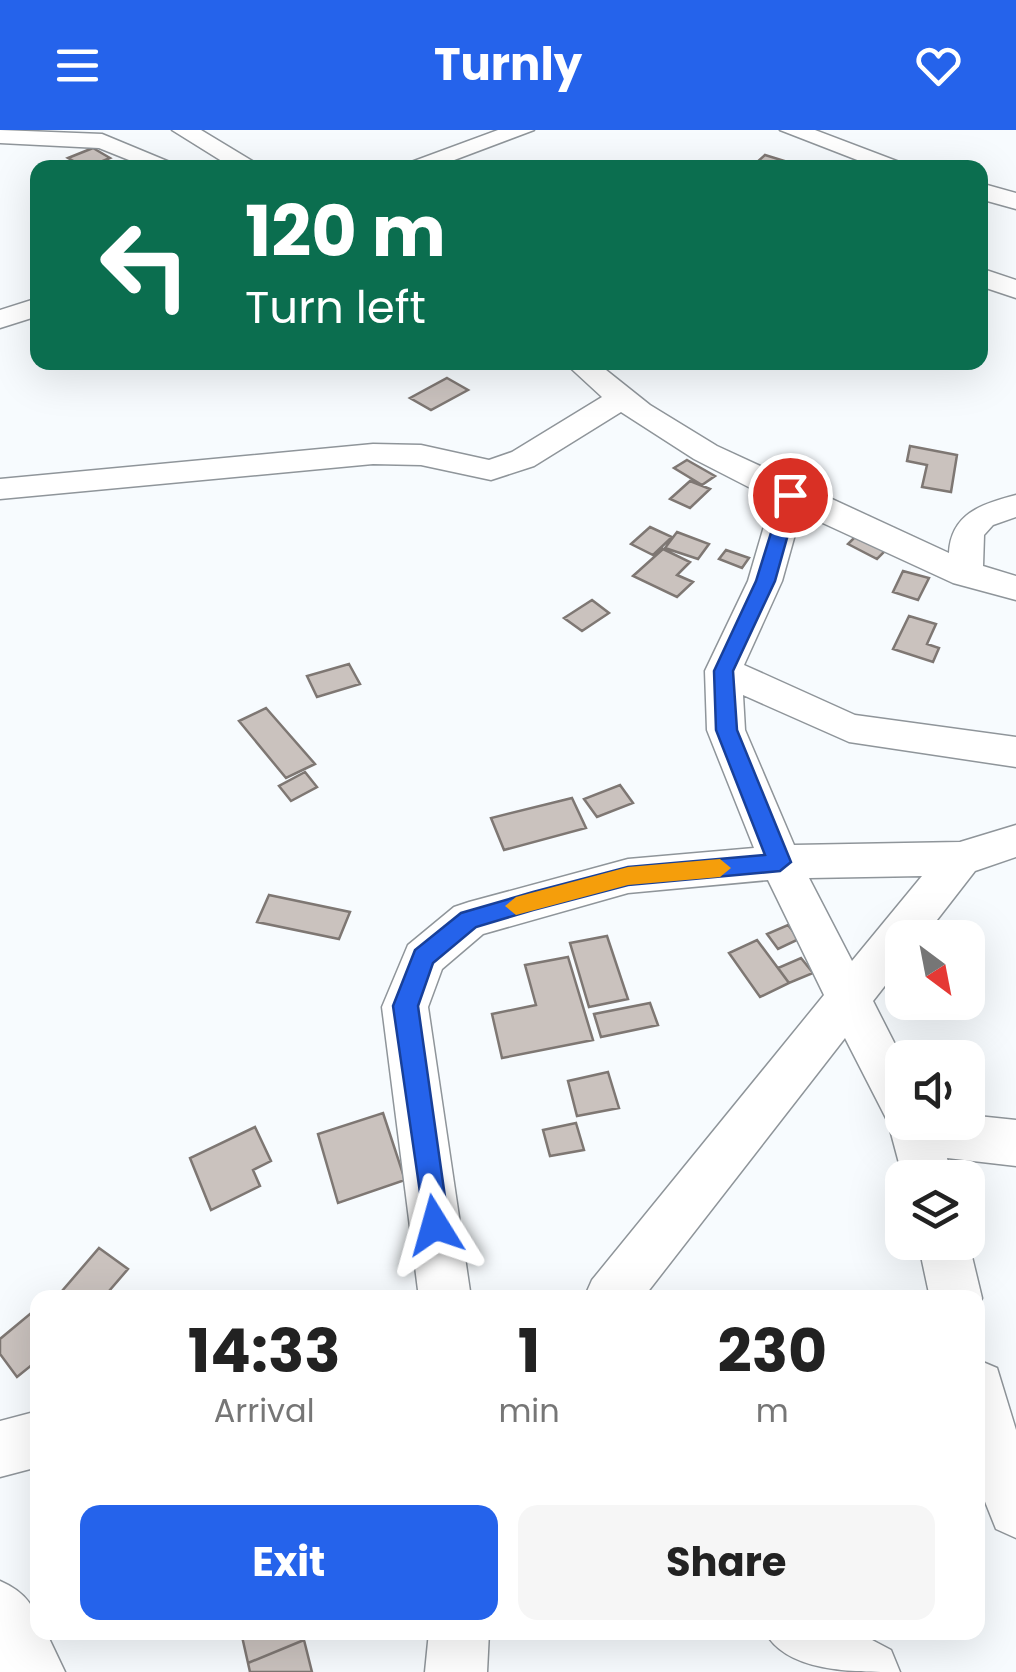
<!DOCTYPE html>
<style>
body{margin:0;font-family:Poppins,sans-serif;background:#f6f6f6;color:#222;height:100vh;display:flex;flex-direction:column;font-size:38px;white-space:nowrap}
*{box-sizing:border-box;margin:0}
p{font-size:32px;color:#767676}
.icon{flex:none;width:55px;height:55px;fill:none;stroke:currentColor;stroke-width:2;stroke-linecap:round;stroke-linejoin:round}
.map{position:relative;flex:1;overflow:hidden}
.side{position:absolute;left:30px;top:1160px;width:955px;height:350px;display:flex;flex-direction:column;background:#fff;border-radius:20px;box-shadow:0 10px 40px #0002}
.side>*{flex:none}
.hud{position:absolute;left:30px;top:30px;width:958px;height:210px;border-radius:20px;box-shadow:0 10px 40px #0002;background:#0b6e4f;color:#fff;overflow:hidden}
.needle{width:65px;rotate:148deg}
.controls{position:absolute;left:885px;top:790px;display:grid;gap:20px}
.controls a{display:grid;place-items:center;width:100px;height:100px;border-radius:20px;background:#fff;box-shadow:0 10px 40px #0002;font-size:50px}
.pin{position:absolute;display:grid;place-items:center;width:85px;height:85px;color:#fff;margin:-42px;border:5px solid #fff;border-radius:50%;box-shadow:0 2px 10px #0007}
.me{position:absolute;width:110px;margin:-55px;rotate:352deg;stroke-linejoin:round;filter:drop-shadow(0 0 8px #0008)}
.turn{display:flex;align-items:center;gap:35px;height:210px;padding:0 50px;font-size:45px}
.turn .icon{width:130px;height:130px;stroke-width:2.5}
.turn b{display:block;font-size:70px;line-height:85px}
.eta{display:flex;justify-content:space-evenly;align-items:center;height:170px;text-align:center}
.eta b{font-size:60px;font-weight:700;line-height:70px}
.action{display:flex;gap:20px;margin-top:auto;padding:20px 50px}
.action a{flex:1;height:115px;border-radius:20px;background:#2563eb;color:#fff;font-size:40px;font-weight:700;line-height:115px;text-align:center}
.action a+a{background:#f6f6f6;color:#222}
header{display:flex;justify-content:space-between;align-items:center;height:130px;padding:0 50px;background:#2563eb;color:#fff;font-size:45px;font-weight:700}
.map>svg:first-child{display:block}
.building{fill:#cac2be;stroke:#7e7773;stroke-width:2.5}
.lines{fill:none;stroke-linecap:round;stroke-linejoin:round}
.street-casing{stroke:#8f959a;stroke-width:3}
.street{fill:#fff;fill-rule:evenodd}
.route{fill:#2563eb;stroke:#184099;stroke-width:2.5}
.slow{fill:#f59e0b}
</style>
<header><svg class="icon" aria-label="menu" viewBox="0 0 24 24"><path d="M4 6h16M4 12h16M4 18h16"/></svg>Turnly<svg class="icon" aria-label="heart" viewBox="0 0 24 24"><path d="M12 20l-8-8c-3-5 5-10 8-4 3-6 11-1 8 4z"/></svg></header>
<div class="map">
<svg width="1016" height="1542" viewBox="0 0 1016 1542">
<rect width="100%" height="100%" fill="#f7fbfe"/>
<path class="building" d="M93,18L110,28L86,38L68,28Z
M765,25L788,32L782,38L756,33Z
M447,248L468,260L431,280L410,268Z
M910,316L957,325L951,362L922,357L927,335L907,331Z
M687,330L715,346L702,355L674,338Z
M690,351L710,359L690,378L670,369Z
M650,397L672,407L653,425L631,414Z
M677,402L709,414L698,429L665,418Z
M858,404L888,418L877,429L848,414Z
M663,419L690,432L677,445L693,452L677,467L633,446Z
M726,420L749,428L742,438L719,429Z
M903,441L929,448L918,470L893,462Z
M592,470L609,483L582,501L564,488Z
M909,486L936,494L927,514L939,518L933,532L893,519Z
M349,534L360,554L317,567L307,546Z
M266,578L315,634L286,648L239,591Z
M305,642L317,657L291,671L279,656Z
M620,655L633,673L597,687L584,669Z
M572,668L586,698L504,720L491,688Z
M269,765L350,782L339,809L257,792Z
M788,795L799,809L778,819L767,804Z
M607,806L628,869L589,877L570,813Z
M757,810L789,853L760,867L729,823Z
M568,827L593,910L502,928L492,884L536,875L525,835Z
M801,828L813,843L789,853L778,838Z
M650,873L658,895L601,907L594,884Z
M608,942L619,978L577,986L568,951Z
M383,983L405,1050L338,1073L318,1004Z
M576,993L584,1020L550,1026L543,1000Z
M255,997L271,1031L253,1040L260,1056L211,1080L190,1028Z
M99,1118L128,1139L103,1168H56Z
M36,1179L38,1230L17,1247L0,1224V1209Z
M241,1502H302L304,1510L248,1533Z
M304,1510L312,1542H250L248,1533Z"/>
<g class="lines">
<defs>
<path id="street" d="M0,0L102,4L184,38H149L99,18L0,13Z
M172,0H201L264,38H233Z
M498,0H534L433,38H395Z
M780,0H815L915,38H878Z
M980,53L1016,63V79L980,69Z
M980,138L1016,150V168L980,156Z
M38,168V186L0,198V180Z
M564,232H596L650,275L717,316L949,423C951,384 981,374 1016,365V387L993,395L984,405L983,436L1016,446V470L953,453L801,383L782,451L744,535L855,585L1016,607V637L849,612L743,565L745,600L794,715L960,712L1016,695V727L975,741L923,808H902V834L873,871L902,928V992H968V985L1016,990V1036L947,1028L952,1048H903L888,992L845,908L643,1168H584L592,1150L824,865L768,750L628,763L483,804L442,839L428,877L471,1168H419L382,877L408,815L454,777L469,772L628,729L754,718L707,600L705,541L748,451L772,369L694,329L621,282L534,336L491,350L421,335L373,334L0,369V349L373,314L421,315L489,330L512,322L602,267ZM922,746L852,831L809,748Z
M968,1110L982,1168L978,1179V1168H930L918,1112Z
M978,1230L997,1238L1016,1300V1408L996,1399L978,1354Z
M38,1281V1337L0,1347V1291Z
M0,1451C23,1461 38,1476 38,1502H46L65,1542H0Z
M429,1502H489L487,1542H425Z
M765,1502H857L891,1520L900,1542C851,1542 787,1542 765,1502Z"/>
</defs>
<use href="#street" class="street-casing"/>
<use href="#street" class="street"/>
</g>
<path class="route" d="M784,361L799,365L775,451L733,541L737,600L791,732L780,741L628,755L533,780L476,797L433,833L418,876L449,1095L445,1104L435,1108L426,1104L393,876L415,820L461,783L533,762L628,737L765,725L716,600L714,541L756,451Z"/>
<path class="slow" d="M720,729L731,738L720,747L628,755L516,785L505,776L516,767L628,737Z"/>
</svg>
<div class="controls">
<a><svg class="needle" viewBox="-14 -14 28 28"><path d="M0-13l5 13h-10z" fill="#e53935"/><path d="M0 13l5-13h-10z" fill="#767676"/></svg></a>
<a><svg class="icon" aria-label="sound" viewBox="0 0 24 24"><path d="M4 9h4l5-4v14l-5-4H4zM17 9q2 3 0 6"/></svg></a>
<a><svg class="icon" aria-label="layers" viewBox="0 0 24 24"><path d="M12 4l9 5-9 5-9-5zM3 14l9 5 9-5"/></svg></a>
</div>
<div class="pin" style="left:790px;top:365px;background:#d93025"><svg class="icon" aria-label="arrive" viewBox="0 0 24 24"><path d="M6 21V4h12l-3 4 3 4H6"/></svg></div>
<svg class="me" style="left:435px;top:1095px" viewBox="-20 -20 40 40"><path d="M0-17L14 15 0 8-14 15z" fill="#2563eb" stroke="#fff" stroke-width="4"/></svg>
<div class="hud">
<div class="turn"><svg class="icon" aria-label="left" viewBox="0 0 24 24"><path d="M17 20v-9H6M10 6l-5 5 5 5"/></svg><div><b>120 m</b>Turn left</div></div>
</div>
<section class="side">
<div class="eta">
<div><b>14:33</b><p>Arrival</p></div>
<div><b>1</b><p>min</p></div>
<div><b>230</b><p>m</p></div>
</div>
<div class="action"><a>Exit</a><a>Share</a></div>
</section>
</div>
